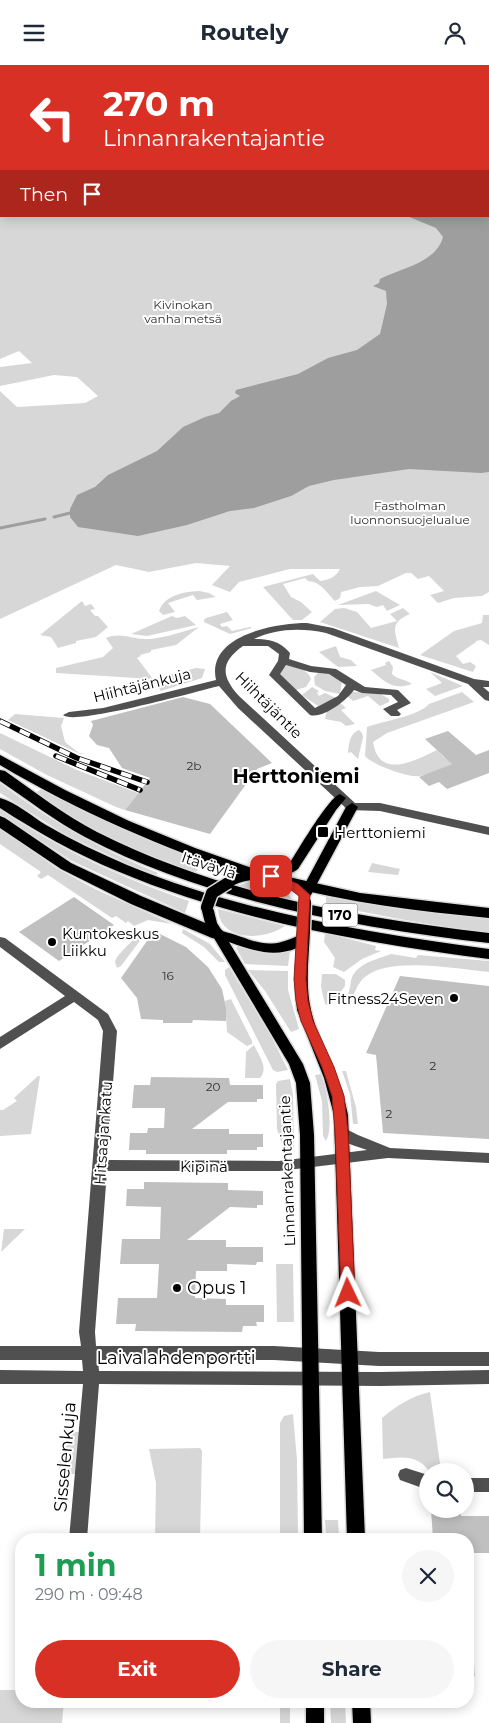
<!DOCTYPE html>
<meta charset="utf-8">
<style>
body{margin:0;font-family:Montserrat,sans-serif;background:#f6f6f7;color:#1f2937;height:100vh;display:flex;flex-direction:column;font-size:19px;white-space:nowrap}
*{box-sizing:border-box;margin:0}
p{font-size:16px;color:#747a83}
.icon{flex:none;width:28px;height:28px;fill:none;stroke:currentColor;stroke-width:2;stroke-linecap:round;stroke-linejoin:round}
.map{position:relative;flex:1;overflow:hidden}
.details{position:absolute;left:15px;top:1468px;width:459px;height:175px;display:flex;flex-direction:column;background:#fff;border-radius:20px;box-shadow:0 2px 12px #0003}
.details>*{flex:none}
.top-card{position:absolute;left:0px;top:0px;width:490px;height:152px;box-shadow:0 2px 12px #0003;background:#d93025;color:#fff;overflow:hidden}
.fabs{position:absolute;left:419px;top:1398px;display:grid;gap:10px}
.fabs a{display:grid;place-items:center;width:55px;height:55px;border-radius:50%;background:#fff;box-shadow:0 2px 12px #0003;font-size:25px}
.pin{position:absolute;display:grid;place-items:center;width:42px;height:42px;color:#fff;margin:-21px;border-radius:10px;box-shadow:0 2px 8px #0006}
.me{position:absolute;width:55px;margin:-28px;rotate:358deg;stroke-linejoin:round;filter:drop-shadow(0 0 4px #0008)}
.turn{display:flex;align-items:center;gap:18px;height:105px;padding:0 20px;font-size:22px}
.turn .icon{width:65px;height:65px;stroke-width:2.5}
.turn b{display:block;font-size:35px;line-height:42px}
.then{display:flex;align-items:center;height:48px;padding:0 20px;background:#0003;gap:10px;font-size:19px}
.round{display:grid;place-items:center;flex:none;width:52px;height:52px;border-radius:26px;background:#f6f6f7}
.head{display:flex;align-items:center;justify-content:space-between;height:85px;padding:0 20px}
h1{font-size:30px;font-weight:700;line-height:38px;color:#1e9e55}
.button{display:flex;gap:10px;margin-top:auto;padding:10px 20px}
.button a{flex:1;height:58px;border-radius:30px;background:#d93025;color:#fff;font-size:20px;font-weight:700;line-height:58px;text-align:center}
.button a+a{background:#f6f6f7;color:#1f2937}
header{display:flex;justify-content:space-between;align-items:center;height:65px;padding:0 20px;background:#fff;font-size:22px;font-weight:700}
.map>svg:first-child{display:block}
.green{fill:#d7d7d7}
.water{fill:#9e9e9e}
.lines{fill:none;stroke-linecap:round;stroke-linejoin:round}
.stream{stroke:#9e9e9e;stroke-width:3}
.building{fill:#c0c0c0}
.major-casing{stroke:#dbdbdb;stroke-width:3}
.highway-casing{stroke:#dbdbdb;stroke-width:3}
.minor{fill:#505050;fill-rule:evenodd}
.major{fill:#000;fill-rule:evenodd}
.highway{fill:#000;fill-rule:evenodd}
.rail-casing{stroke:#000;stroke-width:5.5}
.rail{stroke:#fff;stroke-width:4;stroke-dasharray:11;stroke-linecap:butt}
.major-bridge-casing{stroke:#dbdbdb;stroke-width:15;stroke-linecap:butt}
.major-bridge{stroke:#000;stroke-width:12}
.route{fill:#d93025;stroke:#8d1f18}
.poi-dot{fill:#000;stroke:#fff;stroke-width:2}
.labels{text-anchor:middle;dominant-baseline:central;stroke-width:4;stroke-linejoin:round;paint-order:stroke}
.far-park-label{font-size:12px;fill:#2e2e2e;stroke:#fff}
.number-label{font-size:12px;fill:#303030}
.shield{fill:#fff;stroke:#4c4c4c;stroke-width:1}
.shield-label{font-size:14px;font-weight:bold;fill:#000}
.street-label{font-size:15px;fill:#000;stroke:#fff}
.poi-label{font-size:15px;fill:#000;stroke:#fff;text-anchor:start}
.near-poi-label{font-size:18px;fill:#000;stroke:#fff;text-anchor:start}
.near-street-label{font-size:18px;fill:#000;stroke:#fff}
.district-label{font-size:20px;font-weight:bold;fill:#000;stroke:#fff}
</style>
<header><svg class="icon" aria-label="menu" viewBox="0 0 24 24"><path d="M4 6h16M4 12h16M4 18h16"/></svg>Routely<svg class="icon" aria-label="person" viewBox="0 0 24 24"><circle cx="12" cy="8" r="4"/><path d="M4 21q1-7 8-7t8 7"/></svg></header>
<div class="map">
<svg width="489" height="1658" viewBox="0 0 489 1658">
<rect width="100%" height="100%" fill="#fff"/>
<path class="green" d="M0,0H84L1,1V151H489V1L468,0H489V527L482,531L454,533L438,538L430,530L444,526L429,511L418,514L411,508H406L378,521L360,522L341,527L340,533L335,536C327,528 320,516 308,516L305,513L283,519L291,532L301,537L312,547L302,555H293L263,522L313,509L320,516C329,515 336,512 340,504H290L239,517L230,527L212,520L230,501L196,498L149,507L116,500L0,554V326L17,342L85,338L98,331L77,312L54,310L0,321V302L32,298L19,286L0,294Z
M199,526L209,528L216,532L197,535L193,530L168,538L175,547L163,550L159,546C165,530 183,527 199,526Z
M376,526L400,540L387,546L383,540L377,542L368,539L338,540Z
M82,536L85,541L91,539L95,544L90,545L95,551H98L108,562L96,572L76,576V578L58,583L51,572L40,570Z
M344,543L357,547L371,563L397,556L390,549L403,543L410,549C389,558 395,566 399,583L320,557L335,544Z
M227,547L233,555L220,559L222,562L227,561L232,566L250,562L252,563L230,569L204,557V555L206,553Z
M483,550H489V580L481,575L476,576V577L456,591L463,599L470,597L476,601L473,607L420,590L454,566L482,558Z
M172,551L177,553L185,551L196,560L147,571L131,569Z
M199,562L176,580L151,585V587L140,590L141,591L137,593L153,614L196,603L205,604L202,613L161,626L152,614L56,608V603L103,592L113,583L106,573C120,567 131,574 145,574C158,575 185,566 199,562Z
M336,581L340,592L351,595L357,601L338,602L319,587Z
M389,596L393,602L392,609C398,615 406,614 412,619C394,626 385,617 371,605L386,600L385,598Z
M286,600C296,602 308,604 311,614L306,622L296,625L279,609Z
M319,607H325L342,616L340,629L325,626L315,620L314,612Z
M430,607L463,621L435,631L426,624L442,618Z
M312,622L319,626L317,628L319,631L325,628L336,633L318,641L302,630Z
M353,627L379,628L389,634V637L380,641L368,631L353,636L347,631L349,628Z
M462,627L474,637L387,668L373,677C379,715 414,696 437,685L444,692L457,697C446,701 432,709 420,711C408,713 373,700 365,691L367,662C383,656 419,651 429,639Z
M339,637L346,643L341,645L355,659L346,661L341,657L325,654L327,645Z
M15,649L64,653L61,661L65,677L79,688L86,689H80L8,655Z
M359,665L362,668L363,672L358,694L351,687L348,688C349,679 349,669 359,665Z
M0,668L77,705L138,728L125,745L116,742L47,710L0,684Z
M0,718C49,755 101,785 158,808L154,811L147,808L64,769L0,728Z
M42,724L85,747L201,796L199,799L200,801L196,807L184,805C131,784 81,761 35,728Z
M0,744C59,785 122,813 189,836L185,848L72,796L0,750Z
M0,763L56,803L95,824L172,859L148,855L134,861L128,856L126,858L116,851L112,853L48,810L41,814L37,811L41,807L0,779Z
M372,798L400,804L398,810L368,807Z
M249,817C266,816 282,818 292,834L237,821Z
M326,832L489,854V868C434,861 379,850 326,840Z
M218,844L285,861C265,875 220,878 218,844Z
M183,864L210,879L225,897H219L204,882L182,868Z
M148,865L121,901L117,903L115,897C116,890 140,867 148,865Z
M325,868L376,881L375,885L381,886L362,894L344,907L333,902L335,893L324,877Z
M239,880C257,887 271,891 290,886L288,901L245,899L236,883Z
M391,889L416,893L418,890L489,896V907C457,904 390,891 365,912C357,918 354,930 350,939L348,937C346,932 348,931 349,926C351,921 350,915 353,910C361,897 378,894 391,889Z
M229,902L272,973L288,1005L277,1007L273,1005L225,910V905Z
M248,905L288,906V925L299,964L291,967L265,926Z
M322,909H336L345,915V921L330,941L325,939L321,922Z
M231,934L252,976V979L247,981L227,967L225,936Z
M254,980C259,991 269,1003 260,1013H245L246,987Z
M342,1006H346L347,1010L356,1042L358,1059H353L350,1029Z
M321,1009C327,1024 334,1063 326,1076L323,1071L322,1036L315,1010Z
M38,1011H40L31,1069L0,1071V1045H3L17,1036L14,1033Z
M290,1014L293,1030L294,1081L291,1088L286,1091L277,1064L276,1019L278,1016Z
M4,1164H25L1,1187Z
M276,1199H293L294,1257H277Z
M430,1327L441,1406H429C417,1389 401,1392 383,1394L382,1353C396,1341 412,1331 430,1327Z
M293,1349L297,1395L298,1474H280V1358L284,1351Z
M70,1367H79L76,1409H59L60,1388H63L64,1381H67Z
M200,1383L202,1386L200,1474H155L156,1418L149,1384Z
M325,1455H338L339,1474H326Z
M468,1553L471,1557L475,1611L470,1615V1610L468,1609Z
M0,1625H21V1636H64L62,1658H0Z
M280,1636H290V1658H280Z
M330,1636H345L346,1658H331Z"/>
<path class="water" d="M0,0H489V407L481,408L409,404L334,415L309,421L291,431L254,443L230,446L187,460L138,471L78,462L70,452V444L77,430L95,422L108,410L157,386L183,362L205,352L219,348L231,336L240,331L235,328L236,325L298,309L328,293L357,285L380,269L387,239L386,226L373,221L379,218L380,214C401,203 436,198 443,172L436,163L407,151H489V1H1V6Z"/>
<g class="lines">
<path class="stream" d="M54,452L70,448
M0,463L45,454"/>
</g>
<path class="building" d="M183,632L210,639L272,698L257,704L210,769L125,745L150,713L122,703L109,683L97,680L89,671L93,660L91,656Z
M448,666L476,690L489,685V708L447,724L439,717L429,721L419,712L452,699L425,674Z
M74,832L114,860L59,896L19,867Z
M154,866L186,882L208,902L222,924L226,943V956L193,955L192,958H163V955L141,954L137,933L121,913Z
M400,911L489,921V1074L383,1068L376,990L366,988Z
M151,1012L229,1013L230,1020H263V1034H257V1037H228L192,1064H229V1069H263V1082H257V1085H227V1089H146V1085H129L130,1068H147L148,1063H164L165,1043H132L134,1020H150Z
M144,1117L228,1118V1125L263,1126V1140H257V1143L230,1142L187,1175H226V1182H263V1197H257L256,1200L227,1199V1206H196L195,1233L226,1234V1240H264V1257H256L257,1261H243L242,1267L135,1266L136,1259H116L118,1233H157L159,1199H120L122,1174H160L161,1142L126,1141L127,1124H144Z
M431,1444H461V1451H489V1488H468V1474H433Z"/>
<g class="lines">
<defs>
<path id="major" d="M340,729L346,733L336,745L298,804C279,817 267,811 246,816C238,817 232,823 224,821L222,818C232,805 254,807 267,808C275,808 284,802 290,798C298,785 329,732 340,729Z
M352,738L358,742L311,830L305,834L301,833L299,830L346,742Z
M207,838L213,842L217,858L222,866C254,874 265,887 297,871L299,862H309L310,865C309,892 305,919 311,945C319,981 341,1012 348,1050L365,1474H347L334,1050L324,1013L297,945L295,922L297,883C273,893 252,885 229,877L303,999L310,1018L314,1070L322,1474H304L300,1070L296,1018L289,999L205,858L201,842Z
M306,1636H324V1658H306Z
M352,1636H370L371,1658H353Z"/>
<path id="highway" d="M0,690L65,725L129,756L195,783L260,806L262,809L260,812H250C163,783 79,747 0,700Z
M0,705L5,706C35,727 64,750 97,767C217,828 356,853 489,868V878C357,863 203,835 85,772C55,756 28,735 0,716Z
M0,733C16,737 31,751 46,760C72,775 99,788 127,800C241,847 367,868 489,884V894C365,878 233,855 117,806C76,789 37,767 0,743Z
M0,751L5,753L71,798L141,831L222,865L225,869L222,873L217,874L212,873L131,839L61,804L0,763Z
M284,811L360,828L489,843V853C418,846 348,838 279,819L277,816L279,813Z"/>
</defs>
<use href="#major" class="major-casing"/>
<use href="#highway" class="highway-casing"/>
<path class="minor" d="M307,558L333,563L474,614L489,616V622H483L489,627V636L485,635L468,619L326,568C302,563 277,563 254,574C269,574 280,576 290,588L289,594L311,601L336,604L365,622L398,625L411,638L397,645L401,649L399,651H391L383,644L398,637L391,630L362,628L354,625C347,635 323,654 310,650L269,610L278,596L279,589L268,581H243C220,597 221,611 239,631L355,738H380L489,762V770L380,746L348,745L238,643L219,621C198,626 74,661 63,650L69,647L103,643L216,615C206,570 276,558 307,558ZM286,600L310,607L329,609L346,620L338,631L315,643L280,609Z
M0,872L5,873L108,949L117,966L107,1095L279,1096L367,1085C356,1081 341,1078 335,1067L337,1063L342,1062L358,1070L390,1083L489,1088V1098L388,1093L279,1106H107L95,1267L96,1281H274L379,1287H489V1301H379L274,1295H98L99,1306L380,1307L489,1305V1319L380,1321L99,1319L87,1474H69L83,1319H0V1305L83,1306L82,1295H0V1281H81L79,1267L103,966L98,955L74,937L0,984V972L65,931L0,882Z
M406,1403L428,1410V1425L400,1415L398,1410L400,1405Z
M465,1413H489V1427H465Z"/>
<use href="#major" class="major"/>
<use href="#highway" class="highway"/>
<defs>
<path id="rail" d="M0,656L77,693L147,717
M56,691L140,725"/>
</defs>
<use href="#rail" class="rail-casing"/>
<use href="#rail" class="rail"/>
<defs>
<path id="major-bridge" d="M207,842L212,828L228,818
M304,865L305,837"/>
</defs>
<use href="#major-bridge" class="major-bridge-casing"/>
<use href="#major-bridge" class="major-bridge"/>
</g>
<path class="route" d="M271,807L298,819L310,830L306,914L308,936L313,956L334,1002L344,1031L348,1067L355,1228L353,1232L348,1233L343,1232L341,1228L335,1067L332,1031L322,1002L301,956L296,936L294,914L299,831L290,824L267,814L265,811L267,809Z"/>
<g class="poi-dot">
<rect x="317" y="761" width="12" height="12" rx="2.5"/>
<circle cx="52" cy="877" r="5"/>
<circle cx="454" cy="933" r="5"/>
<circle cx="177" cy="1223" r="5"/>
</g>
<g class="labels">
<g class="far-park-label">
<text x="183" y="239">Kivinokan<tspan x="183" dy="14">vanha metsä</tspan></text>
<text x="410" y="440">Fastholman<tspan x="410" dy="14">luonnonsuojelualue</tspan></text>
</g>
<g class="number-label">
<text x="194" y="700">2b</text>
<text x="168" y="910">16</text>
<text x="433" y="1000">2</text>
<text x="213" y="1021">20</text>
<text x="389" y="1048">2</text>
</g>
<rect class="shield" x="322.5" y="838.5" width="35" height="23" rx="4"/>
<g class="shield-label">
<text x="340" y="850">170</text>
</g>
<g class="street-label">
<text transform="translate(142 620) rotate(-14)">Hiihtäjänkuja</text>
<text transform="translate(269 640) rotate(45)">Hiihtäjäntie</text>
<text transform="translate(209 800) rotate(18)">Itäväylä</text>
<text transform="translate(103 1068) rotate(-86)">Hitsaajankatu</text>
<text x="204" y="1101">Kipinä</text>
<text transform="translate(287 1106) rotate(-92)">Linnanrakentajantie</text>
</g>
<g class="poi-label">
<text x="334" y="767">Herttoniemi</text>
<text x="62" y="868">Kuntokeskus<tspan x="62" dy="17">Liikku</tspan></text>
<text x="444" y="933" text-anchor="end">Fitness24Seven</text>
</g>
<g class="near-poi-label">
<text x="187" y="1223">Opus 1</text>
</g>
<g class="near-street-label">
<text x="176" y="1293">Laivalahdenportti</text>
<text transform="translate(65 1392) rotate(-85)">Sisselenkuja</text>
</g>
<g class="district-label">
<text x="296" y="711">Herttoniemi</text>
</g>
</g>
</svg>
<div class="fabs">
<a><svg class="icon" aria-label="search" viewBox="0 0 24 24"><circle cx="10" cy="10" r="6"/><path d="M15 15l6 6"/></svg></a>
</div>
<div class="pin" style="left:271px;top:811px;background:#d93025"><svg class="icon" aria-label="arrive" viewBox="0 0 24 24"><path d="M6 21V4h12l-3 4 3 4H6"/></svg></div>
<svg class="me" style="left:348px;top:1228px" viewBox="-20 -20 40 40"><path d="M0-17L14 15 0 8-14 15z" fill="#d93025" stroke="#fff" stroke-width="4"/></svg>
<div class="top-card">
<div class="turn"><svg class="icon" aria-label="left" viewBox="0 0 24 24"><path d="M17 20v-9H6M10 6l-5 5 5 5"/></svg><div><b>270 m</b>Linnanrakentajantie</div></div>
<div class="then">Then<svg class="icon" aria-label="arrive" viewBox="0 0 24 24"><path d="M6 21V4h12l-3 4 3 4H6"/></svg></div>
</div>
<section class="details">
<div class="head"><div><h1>1 min</h1><p>290 m · 09:48</p></div><a class="round"><svg class="icon" aria-label="close" viewBox="0 0 24 24"><path d="M6 6l12 12M18 6L6 18"/></svg></a></div>
<div class="button"><a>Exit</a><a>Share</a></div>
</section>
</div>
